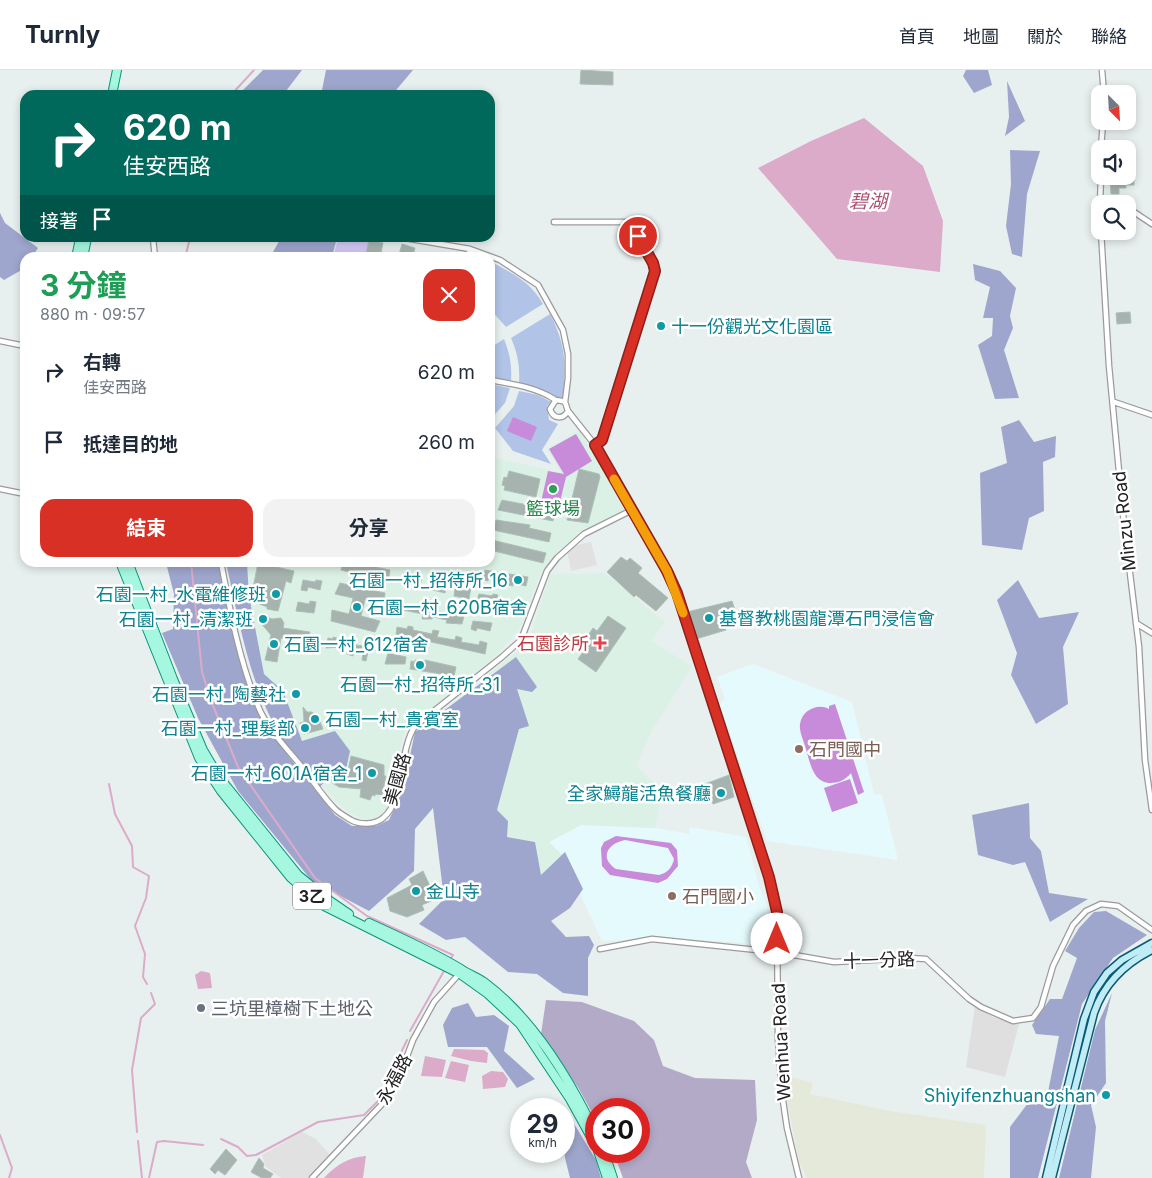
<!DOCTYPE html>
<html lang="zh-TW">
<meta charset="utf-8">
<style>
body{margin:0;font-family:Inter,"Noto Sans TC",sans-serif;background:#f2f2f3;color:#1f2937;height:100vh;display:flex;flex-direction:column;font-size:19px;white-space:nowrap}
*{box-sizing:border-box;margin:0}
p{font-size:16px;color:#747a83}
.icon{flex:none;width:28px;height:28px;fill:none;stroke:currentColor;stroke-width:2;stroke-linecap:round;stroke-linejoin:round}
.map{position:relative;flex:1;overflow:hidden}
.side{position:absolute;left:20px;top:182px;width:475px;height:315px;display:flex;flex-direction:column;background:#fff;border-radius:15px;box-shadow:0 2px 8px #0003}
.side>*{flex:none}
.hud{position:absolute;left:20px;top:20px;width:475px;height:152px;border-radius:15px;box-shadow:0 2px 8px #0003;background:#00695c;color:#fff;overflow:hidden}
.needle{width:32px;rotate:156deg}
.buttons{position:absolute;left:1091px;top:15px;display:grid;gap:10px}
.buttons a{display:grid;place-items:center;width:45px;height:45px;border-radius:10px;background:#fff;box-shadow:0 2px 8px #0003;font-size:25px}
.speed{position:absolute;left:510px;top:1028px;display:flex;gap:10px;font-size:25px;font-weight:700;text-align:center}
.speed>*{display:grid;place-content:center;width:65px;height:65px;border-radius:50%;background:#fff;box-shadow:0 2px 8px #0003;line-height:1}
.speed small{font-size:12px;font-weight:400}
.speed .limit{border:8px solid #d22;background:#fff;color:#111}
.pin{position:absolute;display:grid;place-items:center;width:42px;height:42px;color:#fff;margin:-21px;border:2px solid #fff;border-radius:50%;box-shadow:0 1px 5px #0007}
.me{position:absolute;width:55px;margin:-28px;rotate:0deg;stroke-linejoin:round;filter:drop-shadow(0 0 4px #0008)}
.turn{display:flex;align-items:center;gap:18px;height:105px;padding:0 20px;font-size:22px}
.turn .icon{width:65px;height:65px;stroke-width:2.5}
.turn b{display:block;font-size:35px;line-height:42px}
.then{display:flex;align-items:center;height:48px;padding:0 20px;background:#0003;gap:10px;font-size:19px}
.round{display:grid;place-items:center;flex:none;width:52px;height:52px;border-radius:15px;background:#f2f2f3}
.summary{display:flex;align-items:center;justify-content:space-between;height:85px;padding:0 20px}
h1{font-size:30px;font-weight:700;line-height:38px;color:#1e9e55}
.cta{display:flex;gap:10px;margin-top:auto;padding:10px 20px}
.cta a{flex:1;height:58px;border-radius:15px;background:#d93025;color:#fff;font-size:20px;font-weight:700;line-height:58px;text-align:center}
.cta a+a{background:#f2f2f3;color:#1f2937}
ul{padding:0;list-style:none}
li{display:flex;align-items:center;gap:15px;height:70px;padding:0 20px}
li div{flex:1}
li b{display:block;font-size:19px}
li em{font-style:normal}
header{display:flex;align-items:center;gap:30px;box-sizing:border-box;height:70px;padding:0 25px;background:#fff;border-bottom:1px solid #e0e1e3}
header strong{font-size:24px}
nav{display:flex;gap:28px;margin-inline-start:auto;font-size:18px}
.map>svg:first-child{display:block}
.residential{fill:#dedfde}
.industrial{fill:#e4e9da}
.education{fill:#e4fafd}
.military{fill:#dcf1e5}
.grass{fill:#b1c4e7}
.forest{fill:#9fa6cd}
.cemetery{fill:#b3aac8}
.park{fill:#d3c8f7}
.pitch{fill:#c78bda;fill-rule:evenodd}
.parking{fill:#e1e1e1}
.water{fill:#dbabc9}
.lines{fill:none;stroke-linecap:round;stroke-linejoin:round}
.stream{stroke:#dbabc9;stroke-width:2}
.building{fill:#a7b3ae;stroke:#abc1b8}
.street-casing{stroke:#9b9b9b;stroke-width:7}
.secondary-casing{stroke:#0b5a74;stroke-width:9}
.primary-casing{stroke:#09957a;stroke-width:10}
.street{stroke:#fff;stroke-width:4.5}
.secondary{stroke:#c0ecf6;stroke-width:6}
.primary{stroke:#a6f7e0;stroke-width:8}
.route-casing{stroke:#8d1f18;stroke-width:12}
.route{stroke:#d93025;stroke-width:9}
.slow{stroke:#f59e0b;stroke-width:9}
.culture-dot{fill:#0f9aa8;stroke:#fff;stroke-width:2}
.leisure-dot{fill:#2e9e5b;stroke:#fff;stroke-width:2}
.health-dot{fill:#e0444e;stroke:#fff;stroke-width:2}
.education-dot{fill:#8d6e63;stroke:#fff;stroke-width:2}
.worship-dot{fill:#6b7280;stroke:#fff;stroke-width:2}
.labels{text-anchor:middle;dominant-baseline:central;stroke-width:5;stroke-linejoin:round;paint-order:stroke}
.shield{fill:#fff;stroke:#646464;stroke-width:1}
.shield-label{font-size:16px;font-weight:bold;fill:#212121}
.culture-label{font-size:18px;fill:#0d838f;stroke:#fff;text-anchor:end}
.leisure-label{font-size:18px;fill:#27864d;stroke:#fff}
.street-label{font-size:18px;fill:#212121;stroke:#fff}
.health-label{font-size:18px;fill:#be3a42;stroke:#fff;text-anchor:end}
.education-label{font-size:18px;fill:#785e54;stroke:#fff;text-anchor:start}
.worship-label{font-size:18px;fill:#5b616d;stroke:#fff;text-anchor:start}
.water-label{font-size:19px;font-style:italic;fill:#ac5172;stroke:#fff}
</style>
<header>
<strong>Turnly</strong>
<nav><a>首頁</a><a>地圖</a><a>關於</a><a>聯絡</a></nav>
</header>
<div class="map">
<svg width="1152" height="1108" viewBox="0 0 1152 1108">
<rect width="100%" height="100%" fill="#e8f0ef"/>
<path class="residential" d="M975,936L993,947L1019,954L1005,1007L966,997Z"/>
<path class="industrial" d="M792,1007L813,1013L810,1024L890,1041L986,1055L984,1108H807L799,1092L786,1025L785,1013Z"/>
<path class="education" d="M753,594L852,632L874,724L882,725L898,790L767,771L720,635L725,629L717,607Z
M581,755L655,758L689,764L690,757L746,767L759,816L767,836L771,877L734,872L670,868L602,871L562,785L549,772Z"/>
<path class="military" d="M579,360L626,440L584,460L564,478L540,505L519,560L498,584L406,659L400,680L395,719L388,737L377,748L363,750L342,738L306,697L263,620L242,492H490V387L560,402L547,379Z
M605,503L665,552L651,571L692,596L652,661L636,696L663,720L655,758L581,755L549,772L562,785L540,816L482,770L505,665L480,610L528,573L550,504Z"/>
<path class="grass" d="M490,191C513,204 530,211 543,234L506,257L490,239Z
M550,244C566,275 567,296 562,330L554,329C547,317 531,317 519,314C520,297 518,284 511,268Z
M504,269C510,284 512,296 511,312L490,308V278Z
M490,314L510,318L505,333L490,350Z
M519,321L538,325L551,332L547,336L549,350L558,354L542,380L551,394L513,381L495,358L514,336Z"/>
<path class="forest" d="M263,0H302L283,25H238Z
M326,0H413L392,25H321Z
M966,0H988L992,15L974,23L963,6Z
M1007,11L1025,51L1005,66L1009,47Z
M1010,80L1040,81L1027,124L1022,187L1012,184L1006,156L1011,114Z
M0,143L5,153L38,178L32,187L25,188V198L4,210L0,207Z
M281,168H337L332,187H270Z
M973,194L1000,201L1016,218L1010,246L1013,258L1004,280L1019,328L995,329L978,275L992,266L993,248H983L990,217L975,210Z
M1019,350L1034,372L1056,366L1055,387L1043,392L1044,441L1029,448L1022,480L982,475L980,403L1007,393L1001,357Z
M166,493H220L244,599L275,669L335,745L352,756H376L389,750L403,719L415,662L516,587L537,617L532,622L517,619L529,656L519,659L497,740L508,751L507,767L535,772L541,805L565,782L583,819L570,838L551,851L566,867L589,866L594,875L588,888V926L563,923L537,904L508,902L465,867L446,870L419,854L444,829L433,738L415,759L414,801L369,841L312,811L238,721L198,648L162,563L173,559L174,524Z
M226,493H247L249,526L264,604L283,621L302,671L335,661L350,681L346,699L330,696L324,704L326,710L320,717C307,700 291,683 280,665C249,614 239,550 226,493Z
M1018,510L1039,548L1079,542L1063,577L1068,634L1036,654L1011,605L1017,583L997,530Z
M1029,733L1030,768L1041,781L1049,823L1088,829L1050,852L1025,792L1013,795L978,785L972,745Z
M1106,841L1147,865L1113,888L1082,934L1038,1108H1010V1057L1028,1033L1048,1022L1059,966L1036,964L1032,955L1050,929H1062L1077,888L1065,881L1079,858L1094,842Z
M1112,923L1105,951L1106,1013L1091,1035L1096,1057L1091,1108H1059L1095,960Z
M468,933L476,947L494,945L509,956L504,981L535,1009L517,1018L487,977H448L443,955L452,938Z
M573,1052L596,1090L601,1108H570C564,1082 559,1077 573,1052Z"/>
<path class="cemetery" d="M546,930L582,932L634,951L654,970L663,996L695,1008L755,1010L757,1050L746,1092L752,1108H623L613,1081H639V1039H596V1050L579,1019L541,964Z"/>
<path class="park" d="M338,168H372L366,187L333,188Z"/>
<path class="pitch" d="M513,347L537,357L531,371L507,361Z
M576,364L592,391L566,407L559,436L541,432L548,401L564,404L549,379Z
M835,634L864,722L858,725L851,703C846,709 840,713 831,713C812,713 810,691 805,676C803,669 799,661 800,654C802,640 818,633 829,639V636Z
M850,709L858,733L832,742L824,718Z
M616,766L671,773L677,780L678,796L667,809L658,813L610,805L602,796L601,778L604,772ZM625,770L668,778L674,789C672,798 667,803 659,805L616,799C598,787 609,773 625,770Z"/>
<path class="parking" d="M591,472L597,495L571,501L567,481L573,476Z
M302,1062L316,1069L331,1086L307,1108H281L266,1097L262,1085Z"/>
<path class="water" d="M864,48L923,96L943,151L940,202L837,189L758,98L811,71Z
M201,901L210,903L212,918L198,919L195,905Z
M454,979L484,980L488,983L487,993L471,991L451,986Z
M425,986L446,990L442,1007L421,1006Z
M451,991L469,995L465,1012L445,1008Z
M491,1001L503,1002L508,1009L505,1017L483,1019L482,1006Z
M366,1086L363,1108H324C336,1095 349,1087 366,1086Z"/>
<g class="lines">
<path class="stream" d="M231,25L254,0
M185,188L190,168
M191,492L202,602L212,633L238,697L315,808L367,846L453,885L451,888
M109,714L115,744L132,776L133,797L149,806L146,828L135,856L145,884L143,907L147,914
M410,961L444,901
M137,1062L132,1000L141,948L155,934L151,923
M0,1065L12,1098L9,1108
M221,1069L238,1077L247,1086L256,1085L318,1052L364,1045L378,1031L407,970
M138,1071L142,1108
M149,1108L157,1072L164,1071L203,1075"/>
</g>
<path class="building" d="M581,0L613,2V15L580,14Z
M1110,106L1134,108V115H1126V118H1119V124H1111Z
M369,170L383,173L380,188H365Z
M402,174L415,178L412,188H398Z
M1130,242L1131,253L1117,254L1116,243Z
M579,399L599,404L600,407L588,453L567,450Z
M509,401L540,409L536,427L504,420L505,416L502,415L504,407L507,408Z
M502,430L533,436V438L555,443L553,451L498,440Z
M496,450L530,455L529,458L551,463L549,472L493,460Z
M492,470L546,483L543,493L490,480Z
M621,487L627,491L630,488L642,498L638,503L668,528L656,541L636,525L634,527L607,502Z
M343,492H371L370,496L390,500L389,507H387L386,511L341,500Z
M258,493L294,501L291,513L286,511L278,541L267,539V537L255,532L257,523H255L256,518H253Z
M485,500L528,507L526,516L513,513V516L508,515L509,512L489,508L488,511L483,510Z
M411,505L422,506L420,516L402,513L403,507L410,508Z
M303,510L315,512L316,510L322,511L320,520L308,517L307,521L301,520Z
M435,511L447,513L445,523L429,519L431,512L435,513Z
M340,513L385,523L384,535L365,530L361,546L380,551L375,562L331,551L332,540L349,544L353,528L335,524Z
M465,516L471,517L469,529L454,526L455,519L465,521Z
M479,524L492,526L493,524L498,525L497,528L515,532L516,529L521,530L518,541L477,531Z
M310,531L316,532L314,543L296,541L298,532L309,534Z
M732,531L736,543L734,544L735,546L723,550L726,560L696,569L687,542Z
M399,534L411,536L412,534L416,535V537L464,546L462,554L446,553L447,550L433,547L432,549H422L423,544L403,540V542L398,541Z
M262,545L272,549L281,548L284,553L283,558L310,562L308,570L299,568L295,571L281,568L277,592L265,590L271,565L260,552Z
M608,546L626,558L596,602L578,589L588,575L584,572L593,558L597,561Z
M473,551L492,553L490,561L477,558L476,561L471,559Z
M408,556L413,557V560L432,564L433,560L439,561L437,567L455,570L456,566L462,568L461,572L479,575L480,571L487,573L485,584L396,564L397,557L407,559Z
M333,567L340,569L339,577L326,578L328,568L333,569Z
M350,574L369,577L366,591L362,590L363,584L354,582L353,586L347,584Z
M388,583L406,587L405,594H385Z
M415,590L425,592V590L456,597L454,606L410,599L411,591L415,592Z
M303,637L307,642H312L318,647L323,659L304,664L300,653L304,652Z
M351,686L384,695V706H386L382,725L375,724V726L372,725L370,730L360,727L361,719L339,717L326,709L329,703L327,702L330,696L347,706Z
M729,705L734,727L713,734L705,714Z
M423,801L436,829L422,835L424,840L407,847L390,841L387,828L412,815L409,809Z
M226,1079L237,1090L225,1105L218,1100L215,1104L210,1099Z
M259,1088L264,1094L263,1098L273,1104L270,1108H262L251,1102Z"/>
<g class="lines">
<defs>
<path id="street" d="M1102,0L1104,24
M1101,79L1103,51
M1100,128L1121,134
M1100,134L1101,106
M1128,138L1152,154
M1100,145V149
M554,152H631L653,193L655,201L602,371L595,375
M1101,161L1109,296L1124,454L1139,577L1145,690L1152,740
M153,168L155,188
M405,168L470,179L500,190L538,215L563,260L568,284V308L565,332
M468,188L470,179
M0,271L25,276
M490,310C512,314 535,317 554,329C557,331 561,330 565,332L568,341C563,350 553,349 550,339L556,330
M1114,332L1152,345
M568,341L595,375L667,501L677,523L769,807L777,842L778,969L782,1024L787,1058L799,1108
M0,419L25,424
M221,492C230,540 239,590 258,636C266,657 288,680 302,697C313,711 323,727 335,739C339,743 346,747 351,750C360,755 375,755 383,748C406,729 398,682 415,656L502,587L521,570L547,501L557,488L584,464L632,440
M1136,553L1152,563
M600,879L652,869L777,882L834,892L910,888L926,889L969,929L981,937L1013,951L1033,948L1041,937L1053,896L1073,855L1086,841L1101,834L1118,836L1152,860
M312,1108L384,1032L400,1005L413,970L434,932L460,903"/>
<path id="secondary" d="M1046,1108L1084,949L1094,922L1107,903L1122,890L1152,873
M1052,1108L1094,943C1104,914 1124,894 1152,880"/>
<path id="primary" d="M112,25L117,0
M76,188L80,168
M83,188L87,168
M120,492L199,688L221,721L291,808L324,836L460,904L488,924L520,954L570,1029L596,1076
M128,492L173,609L203,680L219,707L298,805L330,831L349,844
M369,853C400,867 431,881 461,899C468,904 477,907 484,912C533,948 570,1010 596,1064
M598,1081L607,1108
M604,1081L613,1108"/>
</defs>
<use href="#street" class="street-casing"/>
<use href="#secondary" class="secondary-casing"/>
<use href="#primary" class="primary-casing"/>
<use href="#street" class="street"/>
<use href="#secondary" class="secondary"/>
<use href="#primary" class="primary"/>
</g>
<g class="lines">
<defs>
<path id="route" d="M638,166L653,193L655,201L602,370L595,375L667,501L677,523L769,807L777,842V869"/>
</defs>
<use href="#route" class="route-casing"/>
<use href="#route" class="route"/>
<path class="slow" d="M614,409L667,501L683,543"/>
</g>
<g class="culture-dot">
<circle cx="661" cy="256" r="5"/>
<circle cx="518" cy="510" r="5"/>
<circle cx="276" cy="524" r="5"/>
<circle cx="357" cy="537" r="5"/>
<circle cx="709" cy="548" r="5"/>
<circle cx="263" cy="549" r="5"/>
<circle cx="274" cy="574" r="5"/>
<circle cx="420" cy="595" r="5"/>
<circle cx="296" cy="624" r="5"/>
<circle cx="315" cy="649" r="5"/>
<circle cx="305" cy="658" r="5"/>
<circle cx="372" cy="703" r="5"/>
<circle cx="721" cy="723" r="5"/>
<circle cx="416" cy="821" r="5"/>
<circle cx="1106" cy="1025" r="5"/>
</g>
<circle class="leisure-dot" cx="553" cy="419" r="5"/>
<path class="health-dot" d="M597.5 565.5h5v5h5v5h-5v5h-5v-5h-5v-5h5z"/>
<g class="education-dot">
<circle cx="799" cy="679" r="5"/>
<circle cx="672" cy="826" r="5"/>
</g>
<circle class="worship-dot" cx="201" cy="938" r="5"/>
<g class="labels">
<rect class="shield" x="293" y="812.5" width="38" height="27" rx="4"/>
<g class="shield-label">
<text x="312" y="826">3乙</text>
</g>
<g class="culture-label">
<text x="671" y="256" text-anchor="start">十一份觀光文化園區</text>
<text x="508" y="510">石園一村_招待所_16</text>
<text x="266" y="524">石園一村_水電維修班</text>
<text x="367" y="537" text-anchor="start">石園一村_620B宿舍</text>
<text x="719" y="548" text-anchor="start">基督教桃園龍潭石門浸信會</text>
<text x="253" y="549">石園一村_清潔班</text>
<text x="284" y="574" text-anchor="start">石園一村_612宿舍</text>
<text x="420" y="614" text-anchor="middle">石園一村_招待所_31</text>
<text x="286" y="624">石園一村_陶藝社</text>
<text x="325" y="649" text-anchor="start">石園一村_貴賓室</text>
<text x="295" y="658">石園一村_理髮部</text>
<text x="362" y="703">石園一村_601A宿舍_1</text>
<text x="711" y="723">全家鱘龍活魚餐廳</text>
<text x="426" y="821" text-anchor="start">金山寺</text>
<text x="1096" y="1025">Shiyifenzhuangshan</text>
</g>
<g class="leisure-label">
<text x="553" y="438">籃球場</text>
</g>
<g class="street-label">
<text transform="translate(1124 451) rotate(-96)">Minzu Road</text>
<text transform="translate(397 709) rotate(-74)">美國路</text>
<text transform="translate(879 890) rotate(-2)">十一分路</text>
<text transform="translate(781 972) rotate(-93)">Wenhua Road</text>
<text transform="translate(394 1009) rotate(-62)">永福路</text>
</g>
<g class="health-label">
<text x="589" y="573">石園診所</text>
</g>
<g class="education-label">
<text x="809" y="679">石門國中</text>
<text x="682" y="826">石門國小</text>
</g>
<g class="worship-label">
<text x="211" y="938">三坑里樟樹下土地公</text>
</g>
<g class="water-label">
<text x="868" y="131">碧湖</text>
</g>
</g>
</svg>
<div class="buttons">
<a><svg class="needle" viewBox="-14 -14 28 28"><path d="M0-13l5 13h-10z" fill="#e53935"/><path d="M0 13l5-13h-10z" fill="#747a83"/></svg></a>
<a><svg class="icon" aria-label="sound" viewBox="0 0 24 24"><path d="M4 9h4l5-4v14l-5-4H4zM17 9q2 3 0 6"/></svg></a>
<a><svg class="icon" aria-label="search" viewBox="0 0 24 24"><circle cx="10" cy="10" r="6"/><path d="M15 15l6 6"/></svg></a>
</div>
<div class="speed"><div>29<small>km/h</small></div><div class="limit">30</div></div>
<div class="pin" style="left:638px;top:166px;background:#d93025"><svg class="icon" aria-label="arrive" viewBox="0 0 24 24"><path d="M6 21V4h12l-3 4 3 4H6"/></svg></div>
<svg class="me" style="left:777px;top:869px" viewBox="-20 -20 40 40"><circle r="19" fill="#fff"/><path d="M0-13L10 11 0 6-10 11z" fill="#d93025"/></svg>
<div class="hud">
<div class="turn"><svg class="icon" aria-label="right" viewBox="0 0 24 24"><path d="M7 20v-9h11M14 6l5 5-5 5"/></svg><div><b>620 m</b>佳安西路</div></div>
<div class="then">接著<svg class="icon" aria-label="arrive" viewBox="0 0 24 24"><path d="M6 21V4h12l-3 4 3 4H6"/></svg></div>
</div>
<section class="side">
<div class="summary"><div><h1>3 分鐘</h1><p>880 m · 09:57</p></div><a class="round" style="background:#d93025;color:#fff"><svg class="icon" aria-label="close" viewBox="0 0 24 24"><path d="M6 6l12 12M18 6L6 18"/></svg></a></div>
<ul>
<li><svg class="icon" aria-label="right" viewBox="0 0 24 24"><path d="M7 20v-9h11M14 6l5 5-5 5"/></svg><div><b>右轉</b><p>佳安西路</p></div><em>620 m</em></li>
<li><svg class="icon" aria-label="arrive" viewBox="0 0 24 24"><path d="M6 21V4h12l-3 4 3 4H6"/></svg><div><b>抵達目的地</b></div><em>260 m</em></li>
</ul>
<div class="cta"><a>結束</a><a>分享</a></div>
</section>
</div>
